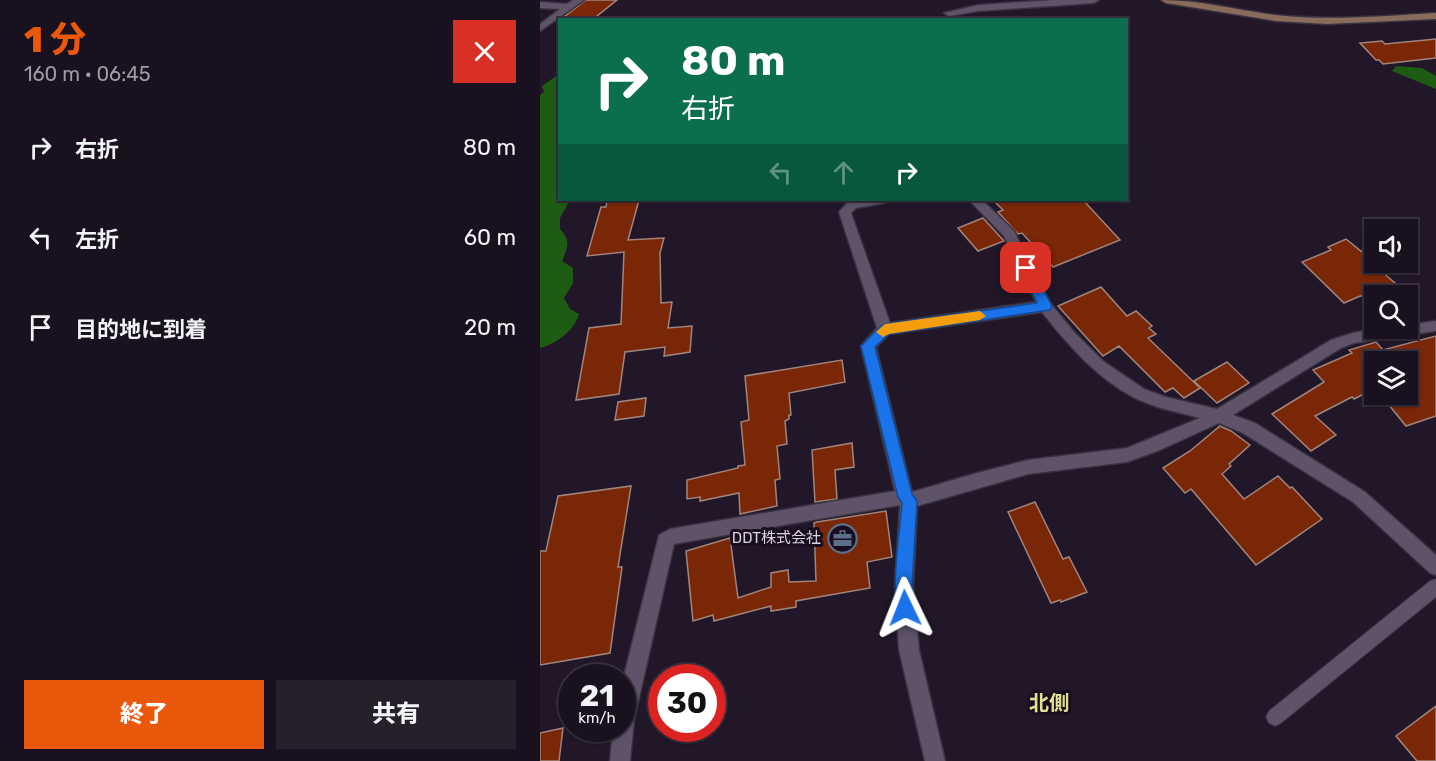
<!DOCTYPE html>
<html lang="ja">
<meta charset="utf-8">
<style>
body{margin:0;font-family:Rubik,"Noto Sans JP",sans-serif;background:#261f2c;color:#f1f3f6;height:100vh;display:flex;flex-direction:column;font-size:22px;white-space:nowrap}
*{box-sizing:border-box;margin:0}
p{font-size:20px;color:#9f9da4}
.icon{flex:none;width:33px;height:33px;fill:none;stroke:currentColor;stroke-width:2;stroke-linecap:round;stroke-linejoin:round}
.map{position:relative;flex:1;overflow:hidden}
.panel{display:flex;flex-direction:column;background:#19111f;width:540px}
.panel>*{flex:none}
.banner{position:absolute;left:18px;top:18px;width:570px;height:183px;border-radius:0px;box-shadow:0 2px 4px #0004,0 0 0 2px #37313d;background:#0b6e4f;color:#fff;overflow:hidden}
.controls{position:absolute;left:824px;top:219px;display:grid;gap:12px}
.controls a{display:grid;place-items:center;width:54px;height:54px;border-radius:0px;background:#19111f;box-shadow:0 2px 4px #0004,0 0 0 2px #37313d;font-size:30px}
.speed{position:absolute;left:18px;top:664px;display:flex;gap:12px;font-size:30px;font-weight:700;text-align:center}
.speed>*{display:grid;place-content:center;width:78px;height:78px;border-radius:50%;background:#19111f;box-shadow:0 2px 4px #0004,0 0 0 2px #37313d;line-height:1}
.speed small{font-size:15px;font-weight:400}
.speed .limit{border:9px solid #d22;background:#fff;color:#111}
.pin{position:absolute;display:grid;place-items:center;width:51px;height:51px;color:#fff;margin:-26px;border-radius:12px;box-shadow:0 3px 9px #0006}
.me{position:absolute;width:66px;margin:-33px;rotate:358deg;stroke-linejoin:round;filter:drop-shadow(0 0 4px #0008)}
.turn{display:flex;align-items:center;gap:21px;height:126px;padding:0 24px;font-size:27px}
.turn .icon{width:78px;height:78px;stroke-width:2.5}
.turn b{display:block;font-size:42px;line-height:51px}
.lanes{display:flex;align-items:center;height:57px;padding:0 24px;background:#0003;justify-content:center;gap:30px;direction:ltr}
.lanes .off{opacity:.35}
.round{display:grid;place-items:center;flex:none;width:63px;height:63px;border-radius:0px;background:#261f2c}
.headline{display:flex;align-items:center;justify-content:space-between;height:102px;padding:0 24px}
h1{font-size:36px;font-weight:800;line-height:45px;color:#ea580c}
.cta{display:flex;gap:12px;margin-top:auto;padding:12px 24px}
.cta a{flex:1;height:69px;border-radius:0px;background:#ea580c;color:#fff;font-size:24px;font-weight:800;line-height:69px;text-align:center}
.cta a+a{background:#261f2c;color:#f1f3f6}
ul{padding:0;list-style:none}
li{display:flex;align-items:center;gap:18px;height:90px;padding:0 24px}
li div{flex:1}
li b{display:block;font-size:22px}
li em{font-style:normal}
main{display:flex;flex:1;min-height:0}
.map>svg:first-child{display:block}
.forest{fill:#1e5c13}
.building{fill:#7a2707;stroke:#a1857c;stroke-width:1.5}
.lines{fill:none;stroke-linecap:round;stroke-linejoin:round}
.lane-casing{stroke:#38313e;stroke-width:2}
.street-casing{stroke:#38313e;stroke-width:3}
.secondary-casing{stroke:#38313e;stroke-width:3}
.lane{fill:#5e5369;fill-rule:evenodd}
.street{fill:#5e5369;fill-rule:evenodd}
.secondary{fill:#896b5c;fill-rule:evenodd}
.route{fill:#1a73e8;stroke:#114b97;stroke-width:1.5}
.slow{fill:#f59e0b}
.labels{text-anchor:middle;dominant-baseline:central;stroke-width:6;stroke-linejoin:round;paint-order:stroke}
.poi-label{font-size:15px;fill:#d9d3df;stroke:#180e1f;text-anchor:end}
.near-neighbourhood-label{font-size:20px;font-weight:bold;fill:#e3e091;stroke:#180e1f}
</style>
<main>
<section class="panel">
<div class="headline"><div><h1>1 分</h1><p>160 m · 06:45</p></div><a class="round" style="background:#d93025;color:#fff"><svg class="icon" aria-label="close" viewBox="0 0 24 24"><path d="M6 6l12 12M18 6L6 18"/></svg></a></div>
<ul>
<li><svg class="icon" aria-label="right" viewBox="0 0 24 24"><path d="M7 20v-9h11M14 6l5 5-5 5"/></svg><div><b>右折</b></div><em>80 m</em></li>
<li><svg class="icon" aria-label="left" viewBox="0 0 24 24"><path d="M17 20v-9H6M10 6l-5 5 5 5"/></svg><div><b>左折</b></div><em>60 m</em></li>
<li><svg class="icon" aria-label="arrive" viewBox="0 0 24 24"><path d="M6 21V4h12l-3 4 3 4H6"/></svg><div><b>目的地に到着</b></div><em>20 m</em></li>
</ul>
<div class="cta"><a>終了</a><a>共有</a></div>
</section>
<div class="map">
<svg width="896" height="761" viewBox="0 0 896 761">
<rect width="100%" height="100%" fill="#211729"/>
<path class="forest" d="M856,66L882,68L896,76V89L852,71Z
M19,74L20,200H30L20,218V229C31,241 28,246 22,261L33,268V283L24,298L30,309L39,314C35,330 16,344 0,348V95L4,92L2,86Z"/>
<path class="building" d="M46,0H77L52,20H20Z
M896,39V58L843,64L839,60H836L820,43L842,41L845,44Z
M99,200L88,240L124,238L120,253L121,303L132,302L128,328L152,326L150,352L124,356L125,347L85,352L79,394L36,400L49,328L81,324L84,252L47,256L61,207H66L67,201Z
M453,200H543L580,240L513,267L482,233L478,234L458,212L463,210Z
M443,218L464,241L438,251L418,228Z
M806,239L827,256L825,257L870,296H820L804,303L762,262L791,250L788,247Z
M561,287L587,316L596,311L612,326L609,328L616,334L608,338L660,388L644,398L633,388L625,392L579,346L563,356L518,306Z
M896,336V416L866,426L840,394H867V362H834V389L814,399L812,397L775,416L796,435L771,451L732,414L784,382L773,370L812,353L809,350L836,342L843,350Z
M302,360L305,382L249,393L251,415H249V419L245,421L247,444L237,446L240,479L235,480L237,506L200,514L199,493L160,501V497L147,499V480L198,468V466L205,465L201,422L209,420L205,376Z
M687,362L709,383L677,403L654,381Z
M106,398L104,416L75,420L78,402Z
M680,426L691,431L710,445L689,464L691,466L682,474L704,499L738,476L750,488L752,487L782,519L716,565L651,489L645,493L623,468L650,451Z
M312,443L314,467L295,470L297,499L275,502L272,450Z
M91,486L78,567H82L70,653L0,665V551H6L18,496Z
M495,502L523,559L529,557L547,592L521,602L520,600L511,603L468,512Z
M346,511L352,557L327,562L330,588L256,601V607L231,611V606L174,621L173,615L153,621L146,551L190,538L198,598L231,587V573L248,570L249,582L276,581L274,523L277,522Z
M896,706V761H877L856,736Z
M23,728L19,761H0V733Z"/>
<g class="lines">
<defs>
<path id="lane" d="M896,579V597L741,723L735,726L729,723L726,717L729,711L890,581Z"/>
<path id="street" d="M33,0H44L0,31V24L20,9L0,8V2L27,4Z
M514,0H559L554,3L438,11L409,16L404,13L438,5Z
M320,200H346L344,203L316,208L311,213L350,323L496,302L464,236L429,200H442L474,231L510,303L535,333L563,361L604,389L626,397L677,409L791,340L813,333L841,328H867V325L896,321V331L814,343L801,348L693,415L715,423L825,492L896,555V575L890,573L813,502L703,433L679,423L620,450L587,462L488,474L377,506L373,586L379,650L405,761H385L359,650L355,586L360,505L134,544L94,720L90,761H70L73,729H82V684L119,535L130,529L355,491L321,346L337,328L299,212L308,202ZM502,312C528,345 556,377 593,397C614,408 638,412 660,418L587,448L488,460L437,473L372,492L336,347L349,334Z"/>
<path id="secondary" d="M621,0C660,0 697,10 735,15C788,21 843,16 896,13V19L787,24L736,21L626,3Z"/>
</defs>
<use href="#lane" class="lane-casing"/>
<use href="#street" class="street-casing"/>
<use href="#secondary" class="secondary-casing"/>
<use href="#lane" class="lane"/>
<use href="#street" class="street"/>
<use href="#secondary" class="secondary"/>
</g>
<path class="route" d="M486,264L490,265L512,306L510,310L349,334L335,347L372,494L377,501L372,586L374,608L371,613L365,616L359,613C350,590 360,531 362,503L358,497L321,346L341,326L345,324L497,303L480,268Z"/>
<path class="slow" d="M440,311L446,316L440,320L349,334L343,337L336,332L345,324Z"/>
<defs>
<symbol id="office-ring" viewBox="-11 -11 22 22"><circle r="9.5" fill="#180e1f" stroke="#5c6f8a" stroke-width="1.5"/><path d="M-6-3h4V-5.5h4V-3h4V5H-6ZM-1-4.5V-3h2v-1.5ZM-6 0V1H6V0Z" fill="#5c6f8a"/></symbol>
</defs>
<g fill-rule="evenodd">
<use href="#office-ring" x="286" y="522" width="33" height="33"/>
</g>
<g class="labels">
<g class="poi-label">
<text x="281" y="538">DDT株式会社</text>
</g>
<g class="near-neighbourhood-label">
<text x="509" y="703">北側</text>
</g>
</g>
</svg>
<div class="controls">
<a><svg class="icon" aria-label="sound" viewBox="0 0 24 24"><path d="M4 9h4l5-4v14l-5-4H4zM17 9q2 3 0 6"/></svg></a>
<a><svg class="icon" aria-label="search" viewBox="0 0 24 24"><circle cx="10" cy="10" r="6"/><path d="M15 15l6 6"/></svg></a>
<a><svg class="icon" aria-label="layers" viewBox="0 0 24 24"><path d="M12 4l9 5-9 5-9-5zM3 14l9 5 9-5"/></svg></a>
</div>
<div class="speed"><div>21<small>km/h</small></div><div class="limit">30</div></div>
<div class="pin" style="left:486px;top:268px;background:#d93025"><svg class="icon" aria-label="arrive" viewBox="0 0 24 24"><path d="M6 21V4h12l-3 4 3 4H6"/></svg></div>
<svg class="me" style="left:365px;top:608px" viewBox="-20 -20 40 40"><path d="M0-17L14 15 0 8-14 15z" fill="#1a73e8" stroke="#fff" stroke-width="4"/></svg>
<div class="banner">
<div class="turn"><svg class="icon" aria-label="right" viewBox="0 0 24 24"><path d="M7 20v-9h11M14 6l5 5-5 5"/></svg><div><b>80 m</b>右折</div></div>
<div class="lanes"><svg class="icon off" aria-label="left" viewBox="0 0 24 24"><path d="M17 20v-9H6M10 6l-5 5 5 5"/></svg><svg class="icon off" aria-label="ahead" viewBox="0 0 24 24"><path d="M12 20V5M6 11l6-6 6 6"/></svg><svg class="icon" aria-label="right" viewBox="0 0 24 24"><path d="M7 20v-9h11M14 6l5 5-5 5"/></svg></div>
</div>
</div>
</main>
